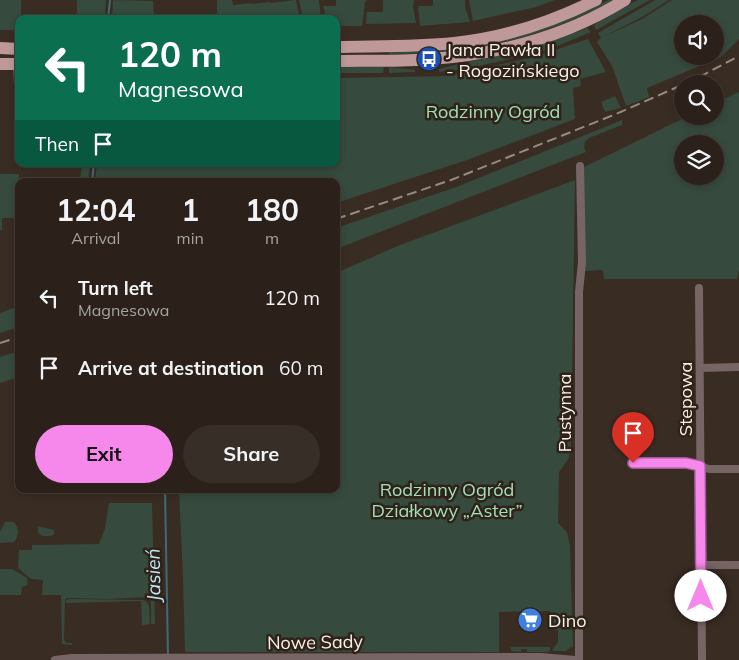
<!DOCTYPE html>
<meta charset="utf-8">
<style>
body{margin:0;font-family:Mulish,sans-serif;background:#372e27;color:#f1f3f6;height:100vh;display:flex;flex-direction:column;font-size:19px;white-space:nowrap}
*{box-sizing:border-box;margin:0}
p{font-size:16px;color:#a6a3a2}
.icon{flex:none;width:28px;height:28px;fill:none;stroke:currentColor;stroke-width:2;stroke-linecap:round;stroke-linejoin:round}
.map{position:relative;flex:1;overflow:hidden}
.details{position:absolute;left:15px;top:178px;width:325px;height:315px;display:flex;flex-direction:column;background:#2b211a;border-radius:10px;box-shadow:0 2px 8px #0003,0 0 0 1px #473e39}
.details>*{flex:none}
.top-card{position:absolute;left:15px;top:15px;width:325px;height:152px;border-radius:10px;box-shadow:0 2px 8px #0003,0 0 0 1px #473e39;background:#0b6e4f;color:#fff;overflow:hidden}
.controls{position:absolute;left:674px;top:15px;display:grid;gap:10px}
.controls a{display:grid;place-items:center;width:50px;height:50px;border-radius:50%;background:#2b211a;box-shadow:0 2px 8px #0003,0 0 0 1px #473e39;font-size:25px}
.pin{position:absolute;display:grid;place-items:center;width:42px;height:42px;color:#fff;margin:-51px -21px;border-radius:50% 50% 50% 0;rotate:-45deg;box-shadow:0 0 5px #0007}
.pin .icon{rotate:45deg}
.me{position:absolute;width:55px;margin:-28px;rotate:0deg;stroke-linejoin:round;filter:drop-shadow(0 0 4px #0008)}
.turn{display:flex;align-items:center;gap:18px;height:105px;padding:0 20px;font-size:22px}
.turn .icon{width:65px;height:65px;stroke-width:2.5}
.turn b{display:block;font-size:35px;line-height:42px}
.then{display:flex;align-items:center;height:48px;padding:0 20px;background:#0003;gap:10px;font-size:19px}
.eta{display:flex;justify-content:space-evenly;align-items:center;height:85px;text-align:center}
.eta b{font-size:30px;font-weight:700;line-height:35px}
.action{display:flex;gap:10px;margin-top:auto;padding:10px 20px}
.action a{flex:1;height:58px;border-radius:30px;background:#f788eb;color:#111;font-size:20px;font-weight:700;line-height:58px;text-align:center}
.action a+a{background:#372e27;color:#f1f3f6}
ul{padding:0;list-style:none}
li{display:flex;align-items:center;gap:15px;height:70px;padding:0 20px}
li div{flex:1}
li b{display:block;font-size:19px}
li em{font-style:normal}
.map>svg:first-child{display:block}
.green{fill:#364a3e;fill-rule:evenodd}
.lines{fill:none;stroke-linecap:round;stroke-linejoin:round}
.stream{stroke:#406a79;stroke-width:2}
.street{stroke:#776565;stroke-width:8}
.primary{stroke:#bf9999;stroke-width:12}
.rail{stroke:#968b83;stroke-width:2;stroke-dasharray:10 5;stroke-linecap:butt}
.route-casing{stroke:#a15899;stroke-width:12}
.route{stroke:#f788eb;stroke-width:9}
.labels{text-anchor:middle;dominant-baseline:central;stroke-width:5;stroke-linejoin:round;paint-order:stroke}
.poi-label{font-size:18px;fill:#f9f0e9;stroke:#2f2319;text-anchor:start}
.park-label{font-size:18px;fill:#a1e0b9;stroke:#2f2319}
.street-label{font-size:18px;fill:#f9f0e9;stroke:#2f2319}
.water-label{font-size:19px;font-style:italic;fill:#bde9f9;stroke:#2f2319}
</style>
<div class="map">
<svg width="739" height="660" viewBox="0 0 739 660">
<rect width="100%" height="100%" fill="#392c23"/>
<path class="green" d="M0,0H21V19H19V30H0Z
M77,0H106L105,19H77Z
M113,0L153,1L154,17H170L175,19H112Z
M217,0H232L233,5L251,3L252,4L270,2V3L296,0L300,19H217Z
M299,0H319C319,7 321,12 320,19H303Z
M336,0H367L365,2L362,26H336V19H324L325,12L323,6H336Z
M383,0H414L413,6L416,23L366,24L367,12H383Z
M433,0H465V7L470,22L420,26L418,6H433Z
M469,0H555L536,7L473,21Z
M608,0H615C540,39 474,54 389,54V51H417L589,10Z
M638,0H650L596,30L594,26L595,24Z
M655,0H669L642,17L603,37L642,19L672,0H739V39L721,57L647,88L649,97L626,106L612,66L597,42L601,38L598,33ZM682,24H715V56H682Z
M587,28L591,32L550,49L519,57L470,68L469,62L535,47Z
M588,39L606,72L580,79L581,86L573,88L575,119L467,160L336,203V181H95L97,164H336V78L449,76L534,57Z
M463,63V69L439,72V69Z
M336,67H384L383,73H336Z
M389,67L415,70V72L389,73Z
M739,92V270L737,279H604L603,270L584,271V167L688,116H715V103ZM682,144H715V176H682Z
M615,96L621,108L605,112L601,102Z
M622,120V125L589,138C584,142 583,146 586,152L336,249V228L459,186Z
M82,164H90L88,181H80Z
M0,174H19V218H2V230H0Z
M575,180L571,444L569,458L559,472L558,523L567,532L570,546L573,648L571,647L566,651H554L552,650L558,642V630H555V626H551L550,611L499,612V652H185L183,578L179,489H336V273L400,245Z
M19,306V327L0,333V313Z
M19,351V377L0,383V357Z
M109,503H152L155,624H151V597L106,599L67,598L65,600L64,640L67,643H72V645L62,644L61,595H42L43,580L31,579L18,568L19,550H32V545L99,544L105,528Z
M5,522H14C19,529 19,536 14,542L0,543V532Z
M38,526L54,530V534L51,536H42L38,533Z
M0,569H12L27,578L28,585L22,587L21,595H0Z
M70,599L144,600L149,605L150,624L142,626L141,601L66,603V600Z
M511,647H550V650L548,652H527V649H521V652L511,651Z"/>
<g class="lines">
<path class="stream" d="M108,19L110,0
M92,181L94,164
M165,489L168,656"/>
<path class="street" d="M17,64L19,105
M699,288L702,660
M700,368L739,367
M633,463L692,464L709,469H739
M701,565H739
M55,660L72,658L507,657H541L575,660
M579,660V292L582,262L580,166"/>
<path class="primary" d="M336,47C376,46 415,47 454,43C503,38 552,22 596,0
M0,48L19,49
M336,61C368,60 400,62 431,59C500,54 567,36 625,0
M0,64H19"/>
<path class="rail" d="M686,84L739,56
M336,219L451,180L616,114L682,85
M0,343L19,337"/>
</g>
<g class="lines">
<defs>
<path id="route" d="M633,463H686L700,466L701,596"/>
</defs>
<use href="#route" class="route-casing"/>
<use href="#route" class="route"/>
</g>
<defs>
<symbol id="bus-disc" viewBox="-11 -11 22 22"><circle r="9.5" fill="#1a4fb4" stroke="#2f2319"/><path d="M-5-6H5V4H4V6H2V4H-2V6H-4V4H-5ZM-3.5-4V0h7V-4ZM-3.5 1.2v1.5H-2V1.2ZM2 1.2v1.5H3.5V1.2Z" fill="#fff"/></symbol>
<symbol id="supermarket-disc" viewBox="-11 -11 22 22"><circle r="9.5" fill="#3f7fe0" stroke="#2f2319"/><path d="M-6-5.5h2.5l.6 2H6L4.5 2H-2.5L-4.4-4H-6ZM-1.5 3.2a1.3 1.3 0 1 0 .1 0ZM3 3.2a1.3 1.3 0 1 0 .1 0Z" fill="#fff"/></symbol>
</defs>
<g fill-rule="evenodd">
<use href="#bus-disc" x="415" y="45" width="28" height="28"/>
<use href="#supermarket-disc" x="516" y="606" width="28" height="28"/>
</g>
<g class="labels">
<g class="poi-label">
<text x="446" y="49">Jana Pawła II<tspan x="446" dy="21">- Rogozińskiego</tspan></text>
<text x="548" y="620">Dino</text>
</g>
<g class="park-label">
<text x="493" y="111">Rodzinny Ogród</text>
<text x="447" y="489">Rodzinny Ogród<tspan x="447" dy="21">Działkowy „Aster”</tspan></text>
</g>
<g class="street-label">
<text transform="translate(685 399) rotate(-90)">Stepowa</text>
<text transform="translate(564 413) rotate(-90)">Pustynna</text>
<text transform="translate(315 642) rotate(-1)">Nowe Sady</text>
</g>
<g class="water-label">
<text transform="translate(153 575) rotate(-91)">Jasień</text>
</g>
</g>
</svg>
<div class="controls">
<a><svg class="icon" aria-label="sound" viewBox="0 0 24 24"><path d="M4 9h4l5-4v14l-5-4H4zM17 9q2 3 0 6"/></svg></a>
<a><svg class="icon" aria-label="search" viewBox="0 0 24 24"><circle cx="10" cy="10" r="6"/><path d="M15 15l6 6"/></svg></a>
<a><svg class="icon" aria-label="layers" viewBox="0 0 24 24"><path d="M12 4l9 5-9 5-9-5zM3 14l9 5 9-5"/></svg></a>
</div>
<div class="pin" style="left:633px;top:463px;background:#d93025"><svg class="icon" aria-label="arrive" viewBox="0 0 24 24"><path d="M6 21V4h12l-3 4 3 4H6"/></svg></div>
<svg class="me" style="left:701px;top:596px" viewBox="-20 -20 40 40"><circle r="19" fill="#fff"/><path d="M0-13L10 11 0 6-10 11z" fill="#f788eb"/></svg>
<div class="top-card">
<div class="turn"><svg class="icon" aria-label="left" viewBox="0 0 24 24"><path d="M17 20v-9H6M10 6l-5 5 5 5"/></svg><div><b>120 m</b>Magnesowa</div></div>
<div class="then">Then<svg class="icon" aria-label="arrive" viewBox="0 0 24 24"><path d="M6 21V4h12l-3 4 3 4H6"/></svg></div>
</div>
<section class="details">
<div class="eta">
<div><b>12:04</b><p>Arrival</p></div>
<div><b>1</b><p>min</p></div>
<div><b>180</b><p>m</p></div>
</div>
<ul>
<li><svg class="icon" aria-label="left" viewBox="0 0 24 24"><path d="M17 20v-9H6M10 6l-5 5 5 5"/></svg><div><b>Turn left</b><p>Magnesowa</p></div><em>120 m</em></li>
<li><svg class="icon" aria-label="arrive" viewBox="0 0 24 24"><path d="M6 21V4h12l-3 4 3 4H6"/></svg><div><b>Arrive at destination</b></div><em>60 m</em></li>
</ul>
<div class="action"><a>Exit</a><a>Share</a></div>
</section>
</div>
